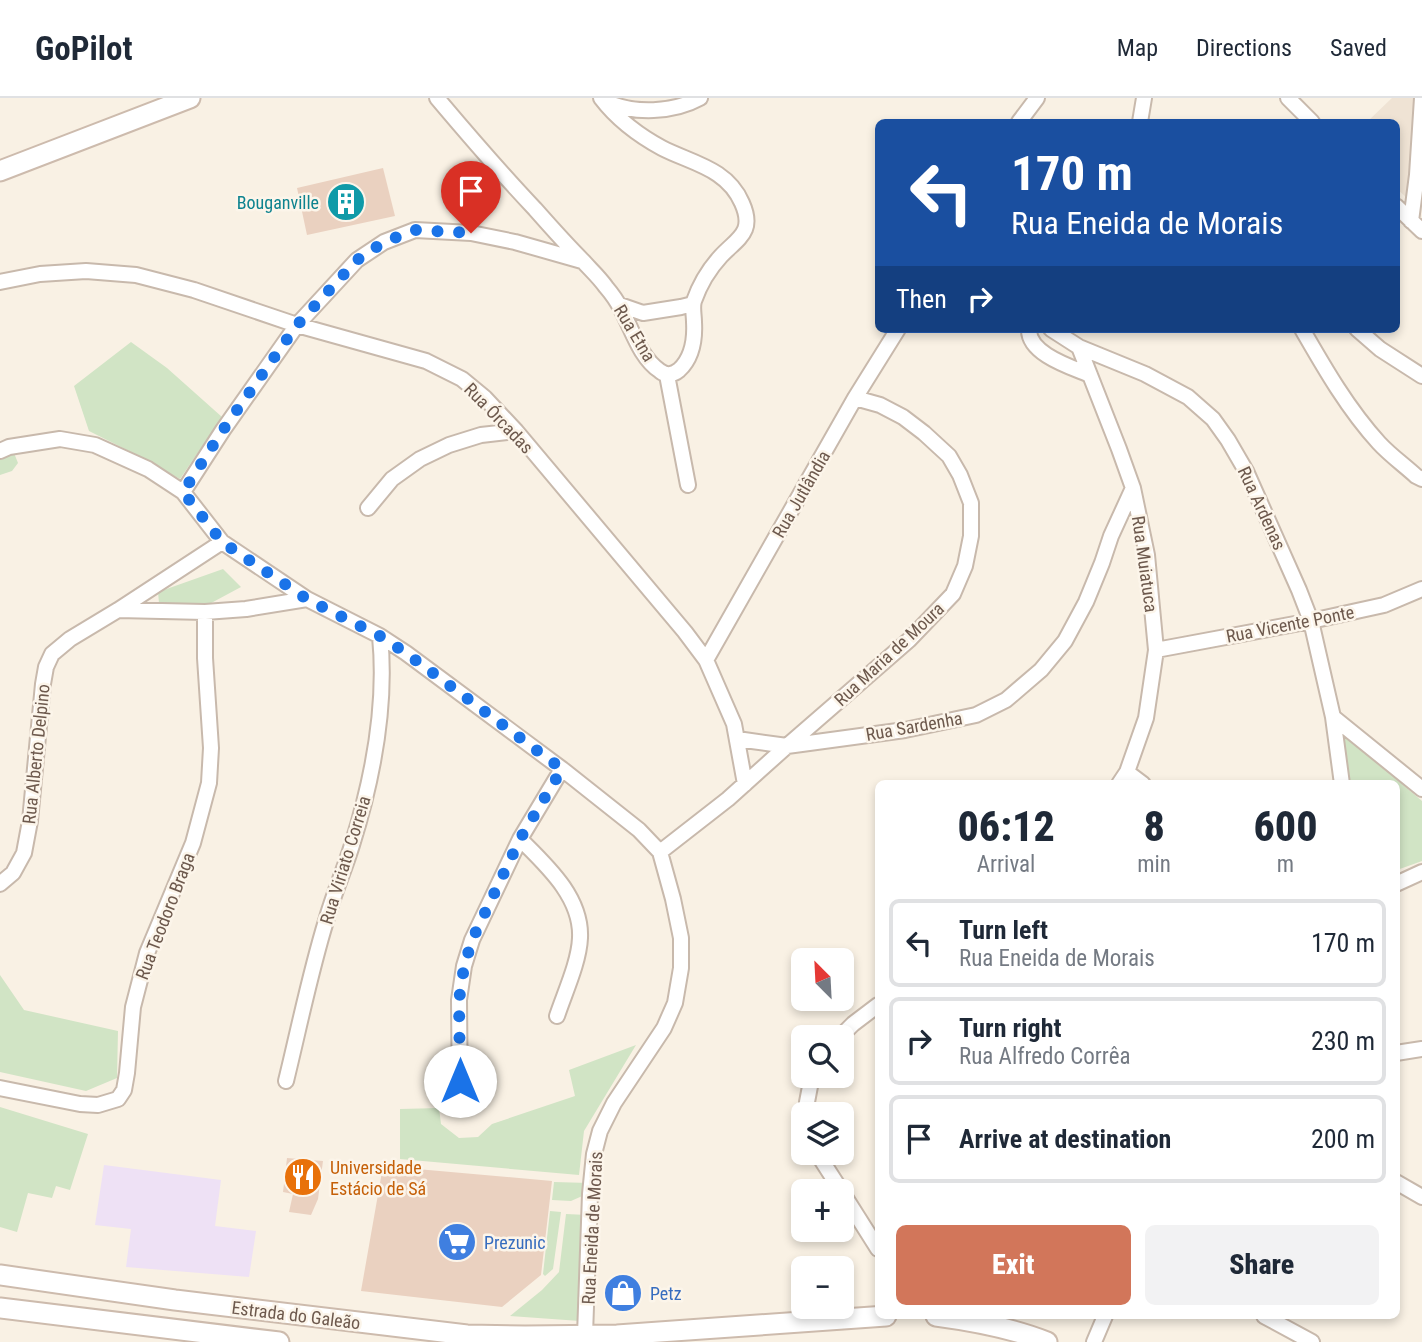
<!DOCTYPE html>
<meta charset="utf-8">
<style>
body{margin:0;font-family:"Roboto Condensed",sans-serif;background:#f2f2f3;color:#1f2937;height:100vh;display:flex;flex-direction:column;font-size:26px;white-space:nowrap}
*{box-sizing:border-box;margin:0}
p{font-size:23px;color:#747a83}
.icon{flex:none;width:38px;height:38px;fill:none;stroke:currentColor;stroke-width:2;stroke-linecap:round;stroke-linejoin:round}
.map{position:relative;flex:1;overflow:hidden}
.drawer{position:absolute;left:875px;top:682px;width:525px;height:539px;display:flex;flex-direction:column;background:#fff;border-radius:10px;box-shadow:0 4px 10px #0003}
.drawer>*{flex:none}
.top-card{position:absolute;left:875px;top:21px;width:525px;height:214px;border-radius:10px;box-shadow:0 4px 10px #0003;background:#1a4fa0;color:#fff;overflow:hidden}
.needle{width:46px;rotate:336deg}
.buttons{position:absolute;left:791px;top:850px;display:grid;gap:14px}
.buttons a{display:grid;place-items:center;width:63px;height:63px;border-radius:10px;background:#fff;box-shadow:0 4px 10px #0003;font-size:35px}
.pin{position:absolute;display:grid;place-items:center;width:60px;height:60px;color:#fff;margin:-72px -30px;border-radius:50% 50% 50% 0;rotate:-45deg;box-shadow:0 0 7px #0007}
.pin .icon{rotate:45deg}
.me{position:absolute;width:77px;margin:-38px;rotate:0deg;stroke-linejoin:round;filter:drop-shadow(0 0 5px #0008)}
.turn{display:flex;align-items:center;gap:24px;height:147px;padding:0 21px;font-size:32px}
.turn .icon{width:91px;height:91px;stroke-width:2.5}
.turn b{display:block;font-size:49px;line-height:60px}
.then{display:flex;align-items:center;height:66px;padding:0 21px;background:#0003;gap:14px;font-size:26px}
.eta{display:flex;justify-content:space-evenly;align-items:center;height:119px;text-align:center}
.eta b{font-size:42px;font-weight:800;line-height:49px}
.button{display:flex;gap:14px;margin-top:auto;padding:14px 21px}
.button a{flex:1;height:80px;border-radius:10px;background:#d2765a;color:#fff;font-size:28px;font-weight:800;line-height:80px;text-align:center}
.button a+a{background:#f2f2f3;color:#1f2937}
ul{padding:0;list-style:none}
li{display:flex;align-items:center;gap:21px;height:88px;margin:0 14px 10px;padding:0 7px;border:4px solid #e0e1e3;border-radius:10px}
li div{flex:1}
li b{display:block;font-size:26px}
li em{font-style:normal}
header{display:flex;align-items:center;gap:42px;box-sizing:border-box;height:98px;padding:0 35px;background:#fff;border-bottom:2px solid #e0e1e3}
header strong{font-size:33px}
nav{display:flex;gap:38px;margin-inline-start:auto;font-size:24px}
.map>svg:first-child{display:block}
.residential{fill:#efe3d4}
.education{fill:#eee1f5}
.green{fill:#d1e4c5}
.building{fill:#ead1c0}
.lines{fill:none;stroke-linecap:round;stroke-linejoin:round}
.street-casing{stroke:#c8b9ac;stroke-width:18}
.secondary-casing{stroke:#cdbbad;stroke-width:23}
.street{stroke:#fff;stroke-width:14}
.secondary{stroke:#fff;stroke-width:19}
.route{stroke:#1a73e8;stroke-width:12;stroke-dasharray:0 21.6}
.labels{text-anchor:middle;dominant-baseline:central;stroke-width:5;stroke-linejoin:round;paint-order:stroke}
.culture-label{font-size:18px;fill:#0d838f;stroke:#fcf5ea;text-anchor:end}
.street-label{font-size:18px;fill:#6d594d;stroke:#fcf5ea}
.food-label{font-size:18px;fill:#c56008;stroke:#fcf5ea;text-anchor:start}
.shop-label{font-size:18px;fill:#366cbe;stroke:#fcf5ea;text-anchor:start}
</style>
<header>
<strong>GoPilot</strong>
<nav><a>Map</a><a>Directions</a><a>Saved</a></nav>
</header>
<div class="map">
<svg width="1422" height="1244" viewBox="0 0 1422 1244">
<rect width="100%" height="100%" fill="#f9f1e4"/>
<path class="residential" d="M1392,0H1422V107L1416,108L1397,91L1396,24H1367Z"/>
<path class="education" d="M104,1067L221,1082L215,1128L256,1133L249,1179L126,1169L131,1131L95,1127Z"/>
<path class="green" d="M131,244L167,270L222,319L180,381L131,354L89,333L74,288Z
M14,355L18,365L12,373L0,377V358Z
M223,471L241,489L200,511L159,505L158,494Z
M1342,635L1422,703V763L1397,772L1396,686H1349Z
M0,877L24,912L118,933L117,980L86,993L0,974Z
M636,947L584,1033L579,1077L400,1061V1011L439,1010L441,1026L459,1040L478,1039L492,1026L575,998L569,972Z
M0,1009L88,1036L70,1092L56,1088L52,1100L28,1095L17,1134L0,1129Z
M554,1084L589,1085V1095L571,1103L552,1102Z
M550,1113L561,1114L553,1171L545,1178L543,1176Z
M566,1116L587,1117L580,1223L510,1218L542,1192L559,1174Z"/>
<path class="building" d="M383,70L395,118L307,137L297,90Z
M287,1060L323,1063L318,1101L311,1117L289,1114L293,1096L283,1094Z
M383,1068L552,1083L541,1177L502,1209L361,1193Z"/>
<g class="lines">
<defs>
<path id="street" d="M437,0C469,38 501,75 535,111C550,128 565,145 582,162C590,171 599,179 606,189C612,196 617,203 621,211C632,231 640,260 660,273C666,278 673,277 679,272C692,260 695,241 694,224C694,217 692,209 694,203C700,186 709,171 721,158C738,140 755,134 742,105C727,70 691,65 662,50C638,37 617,21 601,0
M1288,0L1312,24
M607,4C634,16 673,15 700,0
M1019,24L1037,0
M1140,24L1144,0
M1396,108L1422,133
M1411,123L1417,77L1422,0
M0,184L40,176L86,173L136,177L194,192L297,227L426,263L462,281L485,300L516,333L685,534L706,562L734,626L745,686
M620,207L643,215L681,209L693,206
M1029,231C1028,256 1071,269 1090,277
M1051,231L1079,249L1145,276L1188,299L1213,321L1228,342L1246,373L1299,492L1311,523L1333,619L1342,686
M1302,231C1325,271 1348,311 1379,345C1390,357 1404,367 1416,378L1422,381
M1357,231L1380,251L1422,278
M1079,249L1119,351L1133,390L1147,457L1156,552L1146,620L1127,674L1119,686
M667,277L688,387
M0,353L9,349L60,341L95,347L148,371L183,394L222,444L307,501L380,538L406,555L562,671L639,732L660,754L673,801L681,840V870L675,905L664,930L614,1005L600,1033L594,1056L590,1096L585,1237
M183,394L223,332L297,227L357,162L384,144L415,132L471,135L515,144L582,163
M368,410L392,381L420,361L449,347L481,337L516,333
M118,512L205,514L246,511L307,501
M1156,552L1311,523L1384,507L1422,491
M706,562L855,300L898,231
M1333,619L1422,691
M737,641L787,648L905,632L976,617L1006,602L1041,572L1065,543L1086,504L1102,465L1111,438L1133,390
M1127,674L1143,686
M520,741C546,767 582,799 580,840C579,864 565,894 557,918
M660,754L728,701L787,648L909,542L953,496L965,468L971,438V405L960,377L949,358L924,335L903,319L880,307L855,300
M0,786L13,775L24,755L30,723L43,586L46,569L52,556L70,541L118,512L222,444
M1396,786L1422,774
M839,940L853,926L878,907
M1396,955L1422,951
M286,983C299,930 310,875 326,823C333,797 344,773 352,747C373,680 387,608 380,538
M0,990L80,1006L98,1007L118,1001L124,992L127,975L133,909L147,855L193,745L209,685L211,650L205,560V514
M460,1010L459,902L464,868L472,842L520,741L562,671
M807,1017V1004L812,978
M817,1055L842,1094
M1396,1084L1422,1099
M842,1094L878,1151
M1264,1218L1312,1244
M1094,1244L1105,1218"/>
<path id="secondary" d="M0,73L190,0
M0,1177L175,1202L467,1237L525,1238L617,1237L886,1218
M0,1210L279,1244
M936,1218C974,1223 1012,1230 1047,1244"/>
</defs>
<use href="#street" class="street-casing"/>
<use href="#secondary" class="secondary-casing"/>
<use href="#street" class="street"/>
<use href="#secondary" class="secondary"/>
</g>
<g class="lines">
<path class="route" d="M460,983L459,902L464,869L472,842L520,741L562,671L406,555L380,538L307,501L222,444L183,394L223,332L297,227L357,162L384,144L415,132L471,135"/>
</g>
<defs>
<symbol id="building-disc" viewBox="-11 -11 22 22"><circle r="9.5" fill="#0f9aa8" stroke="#fcf5ea"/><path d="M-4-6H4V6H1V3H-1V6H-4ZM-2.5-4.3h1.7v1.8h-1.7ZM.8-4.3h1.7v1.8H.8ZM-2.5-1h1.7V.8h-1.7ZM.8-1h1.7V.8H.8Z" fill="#fff"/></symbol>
<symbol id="restaurant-disc" viewBox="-11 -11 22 22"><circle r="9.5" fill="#e8710a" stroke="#fcf5ea"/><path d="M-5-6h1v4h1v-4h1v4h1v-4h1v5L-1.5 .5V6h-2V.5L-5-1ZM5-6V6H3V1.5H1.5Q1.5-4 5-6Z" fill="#fff"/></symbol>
<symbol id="supermarket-disc" viewBox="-11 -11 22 22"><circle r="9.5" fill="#3f7fe0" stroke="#fcf5ea"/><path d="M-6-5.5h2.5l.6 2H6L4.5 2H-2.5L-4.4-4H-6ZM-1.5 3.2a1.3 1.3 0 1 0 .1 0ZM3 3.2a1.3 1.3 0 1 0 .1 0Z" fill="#fff"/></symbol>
<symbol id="shop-disc" viewBox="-11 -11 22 22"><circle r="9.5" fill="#3f7fe0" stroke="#fcf5ea"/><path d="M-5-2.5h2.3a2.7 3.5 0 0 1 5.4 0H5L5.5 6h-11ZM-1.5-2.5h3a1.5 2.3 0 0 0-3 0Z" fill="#fff"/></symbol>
</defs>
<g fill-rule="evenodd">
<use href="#building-disc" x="324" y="82" width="44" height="44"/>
<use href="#restaurant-disc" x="281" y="1057" width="44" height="44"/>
<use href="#supermarket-disc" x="435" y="1122" width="44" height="44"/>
<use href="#shop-disc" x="601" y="1173" width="44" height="44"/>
</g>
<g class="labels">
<g class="culture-label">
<text x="319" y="104">Bouganville</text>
</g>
<g class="street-label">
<text transform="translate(635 235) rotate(59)">Rua Etna</text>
<text transform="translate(499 320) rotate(46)">Rua Órcadas</text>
<text transform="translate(801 396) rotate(-60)">Rua Jutlândia</text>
<text transform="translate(1262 410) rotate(65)">Rua Ardenas</text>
<text transform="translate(1145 466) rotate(82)">Rua Muiatuca</text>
<text transform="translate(1290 526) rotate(-11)">Rua Vicente Ponte</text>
<text transform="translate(889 556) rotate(-43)">Rua Maria de Moura</text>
<text transform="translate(914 628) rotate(-10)">Rua Sardenha</text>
<text transform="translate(36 656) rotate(-84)">Rua Alberto Delpino</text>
<text transform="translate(345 762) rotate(-73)">Rua Viriato Correia</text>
<text transform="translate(165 818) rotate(-69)">Rua Teodoro Braga</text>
<text transform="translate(592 1130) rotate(-87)">Rua Eneida de Morais</text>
<text transform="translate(296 1217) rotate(7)">Estrada do Galeão</text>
</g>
<g class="food-label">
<text x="330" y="1069">Universidade<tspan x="330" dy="21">Estácio de Sá</tspan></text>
</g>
<g class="shop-label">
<text x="484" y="1144">Prezunic</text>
<text x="650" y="1195">Petz</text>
</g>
</g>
</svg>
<div class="buttons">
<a><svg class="needle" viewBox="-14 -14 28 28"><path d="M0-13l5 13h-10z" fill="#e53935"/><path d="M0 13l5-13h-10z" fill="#747a83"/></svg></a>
<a><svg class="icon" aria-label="search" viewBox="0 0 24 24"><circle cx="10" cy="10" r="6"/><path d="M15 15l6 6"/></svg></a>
<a><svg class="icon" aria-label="layers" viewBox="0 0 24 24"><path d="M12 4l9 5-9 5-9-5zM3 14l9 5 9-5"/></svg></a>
<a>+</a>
<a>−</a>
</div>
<div class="pin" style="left:471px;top:135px;background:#d93025"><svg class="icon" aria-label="arrive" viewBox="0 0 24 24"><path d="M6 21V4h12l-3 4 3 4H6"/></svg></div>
<svg class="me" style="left:460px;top:983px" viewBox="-20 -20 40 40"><circle r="19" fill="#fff"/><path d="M0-13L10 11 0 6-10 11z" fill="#1a73e8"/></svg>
<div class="top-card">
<div class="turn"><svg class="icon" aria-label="left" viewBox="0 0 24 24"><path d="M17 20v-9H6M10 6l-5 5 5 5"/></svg><div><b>170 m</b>Rua Eneida de Morais</div></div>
<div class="then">Then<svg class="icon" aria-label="right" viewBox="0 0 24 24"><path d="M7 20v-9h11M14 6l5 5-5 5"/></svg></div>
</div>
<section class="drawer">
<div class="eta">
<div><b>06:12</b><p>Arrival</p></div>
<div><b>8</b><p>min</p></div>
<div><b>600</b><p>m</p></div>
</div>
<ul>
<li><svg class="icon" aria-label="left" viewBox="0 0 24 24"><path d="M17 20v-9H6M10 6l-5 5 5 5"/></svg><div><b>Turn left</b><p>Rua Eneida de Morais</p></div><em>170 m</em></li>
<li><svg class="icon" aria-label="right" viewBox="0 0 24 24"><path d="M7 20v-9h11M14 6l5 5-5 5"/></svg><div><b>Turn right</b><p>Rua Alfredo Corrêa</p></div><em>230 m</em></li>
<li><svg class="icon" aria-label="arrive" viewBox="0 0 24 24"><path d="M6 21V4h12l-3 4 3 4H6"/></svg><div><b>Arrive at destination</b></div><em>200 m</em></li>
</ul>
<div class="button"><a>Exit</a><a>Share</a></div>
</section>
</div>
